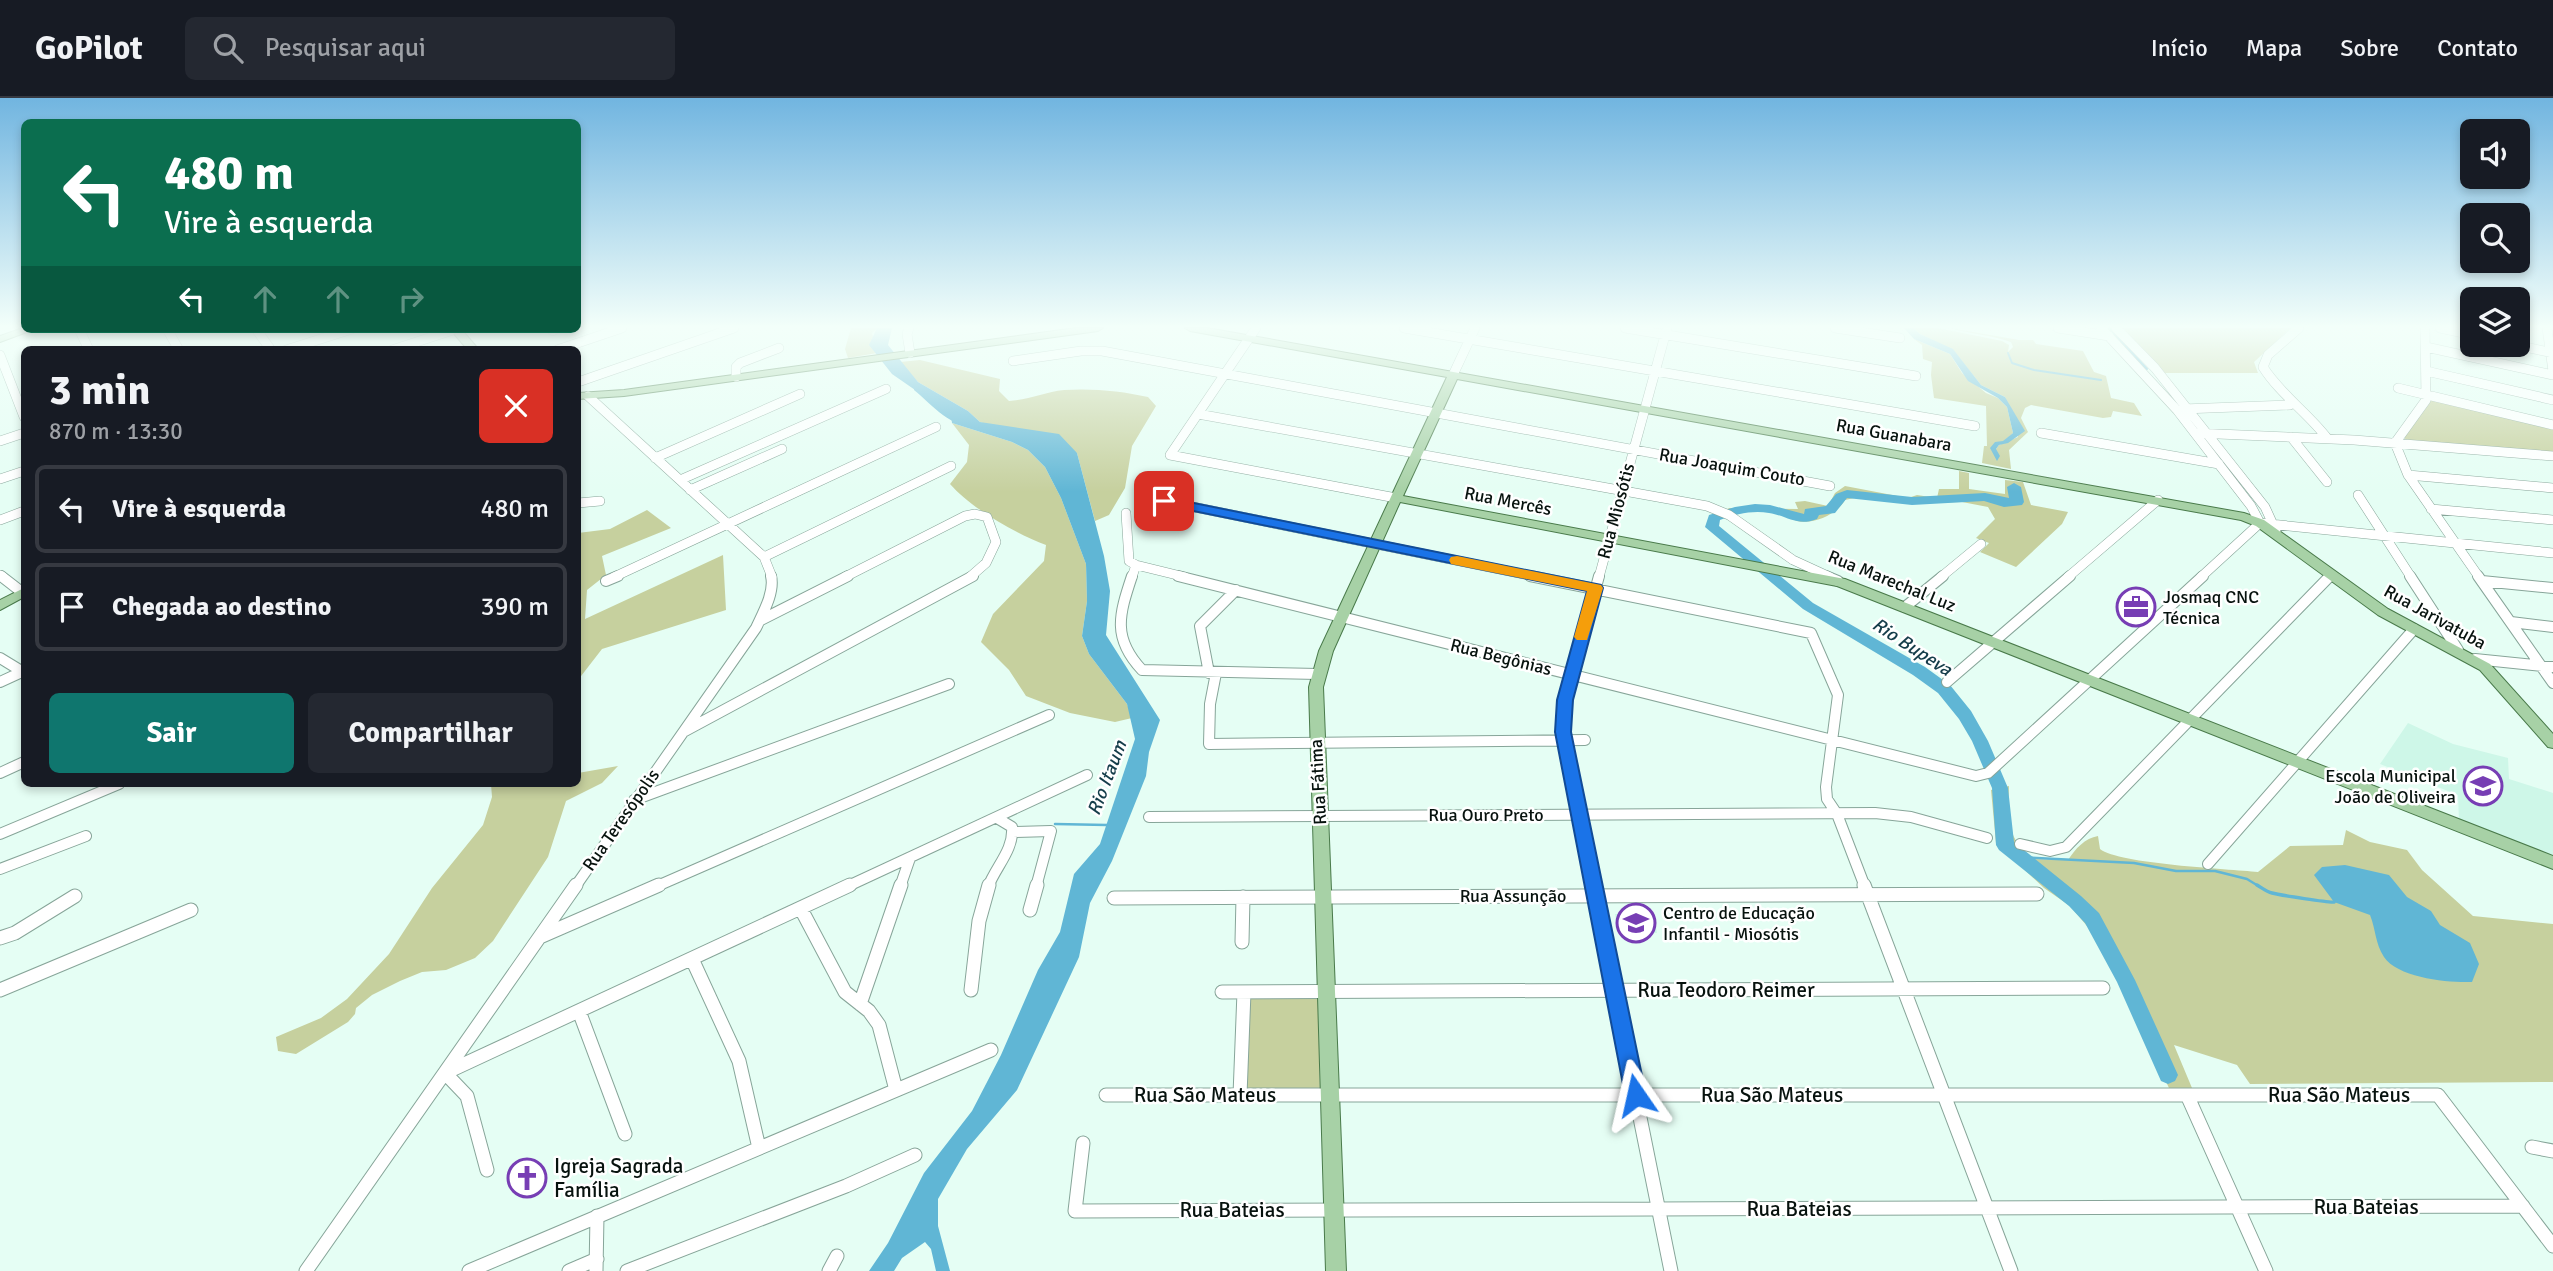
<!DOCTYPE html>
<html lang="pt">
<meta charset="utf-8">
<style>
body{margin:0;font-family:Signika,sans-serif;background:#242831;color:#f1f3f6;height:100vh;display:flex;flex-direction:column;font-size:26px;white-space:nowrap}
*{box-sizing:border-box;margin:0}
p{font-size:23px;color:#9ea1a6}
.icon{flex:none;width:38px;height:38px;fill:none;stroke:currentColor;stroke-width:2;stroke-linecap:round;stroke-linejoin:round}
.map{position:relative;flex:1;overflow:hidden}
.sheet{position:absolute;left:21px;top:248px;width:560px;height:441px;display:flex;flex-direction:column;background:#171b24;border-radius:10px;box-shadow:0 4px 10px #0003}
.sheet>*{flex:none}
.top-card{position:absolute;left:21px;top:21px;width:560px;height:214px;border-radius:10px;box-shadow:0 4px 10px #0003;background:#0b6e4f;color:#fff;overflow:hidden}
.controls{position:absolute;left:2460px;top:21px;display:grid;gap:14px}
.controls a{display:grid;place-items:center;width:70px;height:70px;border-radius:10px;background:#171b24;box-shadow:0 4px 10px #0003;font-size:35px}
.pin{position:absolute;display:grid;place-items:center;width:60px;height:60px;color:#fff;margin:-30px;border-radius:14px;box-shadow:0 4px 10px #0006}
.me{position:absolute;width:77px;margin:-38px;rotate:349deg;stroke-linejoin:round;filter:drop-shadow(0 0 5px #0008)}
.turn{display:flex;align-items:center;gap:24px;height:147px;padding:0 28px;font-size:32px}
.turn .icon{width:91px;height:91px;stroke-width:2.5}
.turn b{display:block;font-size:49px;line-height:60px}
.lanes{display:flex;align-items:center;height:66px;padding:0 28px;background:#0003;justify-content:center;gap:35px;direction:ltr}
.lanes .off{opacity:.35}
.round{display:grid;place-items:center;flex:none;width:74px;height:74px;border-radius:10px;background:#242831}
.overview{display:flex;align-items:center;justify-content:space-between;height:119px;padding:0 28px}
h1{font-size:42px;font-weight:700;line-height:52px}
.action{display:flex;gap:14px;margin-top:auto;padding:14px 28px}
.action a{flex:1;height:80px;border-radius:10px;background:#0f766e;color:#fff;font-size:28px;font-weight:700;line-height:80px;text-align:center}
.action a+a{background:#242831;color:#f1f3f6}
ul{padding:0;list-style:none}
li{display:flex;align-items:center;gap:21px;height:88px;margin:0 14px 10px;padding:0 14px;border:4px solid #363941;border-radius:10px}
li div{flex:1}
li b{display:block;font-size:26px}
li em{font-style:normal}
header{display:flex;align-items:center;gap:42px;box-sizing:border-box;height:98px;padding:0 35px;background:#171b24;border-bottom:2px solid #363941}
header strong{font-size:33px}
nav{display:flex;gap:38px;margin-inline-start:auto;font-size:24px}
.search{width:490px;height:63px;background:#242831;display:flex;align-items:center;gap:18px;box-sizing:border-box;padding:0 24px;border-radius:10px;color:#9ea1a6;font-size:26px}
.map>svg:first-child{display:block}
.built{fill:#cef7e8}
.green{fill:#c6d09e}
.water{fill:#60b6d5}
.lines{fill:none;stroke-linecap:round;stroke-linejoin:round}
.stream-far2{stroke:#60b6d5;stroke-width:2}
.stream-far1{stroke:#60b6d5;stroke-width:2.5}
.stream{stroke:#60b6d5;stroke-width:3.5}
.river{fill:#60b6d5;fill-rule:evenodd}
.minor-far2-casing{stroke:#87a599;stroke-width:10}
.minor-far1-casing{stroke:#87a599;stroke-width:12}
.minor-casing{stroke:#87a599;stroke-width:15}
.major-casing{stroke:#497a4a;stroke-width:2}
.minor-far2{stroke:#fff;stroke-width:9}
.minor-far1{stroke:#fff;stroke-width:10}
.minor{stroke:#fff;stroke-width:13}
.major{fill:#a7d1a6;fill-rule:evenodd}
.route{fill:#1a73e8;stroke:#114b97;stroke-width:2}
.slow{fill:#f59e0b}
.labels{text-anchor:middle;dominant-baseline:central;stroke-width:5;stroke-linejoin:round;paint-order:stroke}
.street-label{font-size:18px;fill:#07120e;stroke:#fff}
.poi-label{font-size:18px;fill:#07120e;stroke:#fff;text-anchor:start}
.water-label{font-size:19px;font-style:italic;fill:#153d4a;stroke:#fff}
.near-street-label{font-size:21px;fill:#07120e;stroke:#fff}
.near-poi-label{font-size:21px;fill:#07120e;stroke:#fff;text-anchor:start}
</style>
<header>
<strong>GoPilot</strong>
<div class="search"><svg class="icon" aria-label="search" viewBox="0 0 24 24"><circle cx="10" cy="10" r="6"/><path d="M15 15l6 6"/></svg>Pesquisar aqui</div>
<nav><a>Início</a><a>Mapa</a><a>Sobre</a><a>Contato</a></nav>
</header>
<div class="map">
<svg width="2553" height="1173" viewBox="0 0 2553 1173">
<rect width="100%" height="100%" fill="#e5fef4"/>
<path class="built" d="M2408,625L2453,646L2508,660L2509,681L2553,695V760L2459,723L2458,697L2380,666Z
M1615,816L1654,817L1657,835L1618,834Z"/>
<path class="green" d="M851,230H877L872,235L877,255L848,260L845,251Z
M1913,230H1938L2002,243L2009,247L2008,254L2013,249L2011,244C1992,237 1970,236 1950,230L2019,242H2033L2036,246L2083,253L2094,274L2106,278L2111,300L2134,305L2142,318L2113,313L2111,319L2103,320L2031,307L2025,310L2021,320L2028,334L2009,352L2011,371L1982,365L1984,348H1987L1986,308L1934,300L1931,277L1932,264L1923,261L1922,247L1914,241L1950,256L1962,275L1986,295L1998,300L2007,309L2013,335L2003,344H1995L1996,351L1999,347L2018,339L2005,299L1981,287L1953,252L1920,236Z
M2122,230H2291L2254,264L2258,275H2164Z
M920,262L1000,281L999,293L1009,303C1029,302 1045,294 1064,292C1092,290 1122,293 1148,299L1156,308L1132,348L1125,390L1109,417L1095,423L1077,355L980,324L968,313L918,284L900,264Z
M2431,302L2553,329V355L2406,342L2404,339Z
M952,325L1012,344L1028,352L1045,369L1061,400L1086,466L1087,503L1082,538L1089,556L1127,606L1132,620L1115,624L1070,615L1026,598L1009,572L981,544L993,516L1044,463L1046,447C1015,435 972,411 950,386L967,364L969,347Z
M1959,373L1969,375V391L2005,396V382L2023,384L2031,407L2068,414L2062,426L2016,469L1980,454L1989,445L1976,440L1995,421L1988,409L1962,404L1906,405L1859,399L1845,402C1837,416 1814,427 1797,423C1788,421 1781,414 1771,414C1757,412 1740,417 1727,410L1798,411L1795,404L1805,403L1828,408L1835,395L1845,388L1908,400L1917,397L1937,400L1939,391H1959Z
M647,412L671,430L602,458L606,477L587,492L585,521L723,457L726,512L602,551L578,582V435L610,431Z
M618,668L602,685L566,703L548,759L493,843L475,860L446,872L422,874L400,883L372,897L356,910L355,916L348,924L296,956L278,953L276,939L321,920L347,901L389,856L432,790L483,727L492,699L491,686H578V675Z
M2009,688C2008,721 2006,737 2031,761L2068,762C2075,751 2085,740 2098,738L2100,751C2119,766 2228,771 2258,774L2290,748L2343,747L2346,732L2370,744L2407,752L2422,772L2473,818L2553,826V984L2250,986L2237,967L2174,947L2192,990H2169L2098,841L2070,808L2044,790L1996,745L1991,692Z
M1318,900L1320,994L1246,995L1247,901Z"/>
<path class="water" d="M877,230H892L888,247L918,284L968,313L980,324L1059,336L1077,355L1104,458L1110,493L1106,537L1160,622L1149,654L1146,678L1112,763L1090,805L1079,859L1017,992L967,1051L938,1101V1128L950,1173H936L931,1151L925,1144L902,1160L894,1173H869L888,1145L924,1075L972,1013L1001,957L1038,872L1060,834L1074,776L1100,746L1135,641L1127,606L1089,556L1082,538L1087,503L1086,466L1061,400L1045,369L1028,352L1012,344L952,325L950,310L918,294L892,276L869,247Z
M1904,230H1913L1920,236L1953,251L1981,287L2005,299L2025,333L2008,345L1999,347L1996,351L2000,358L1997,363L1990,350L1995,344L2003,343L2013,335L2007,309L1998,300L1968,283L1950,256L1914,241Z
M2345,767L2389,777L2407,799L2431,813L2440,827L2470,845L2479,866L2472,884C2449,885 2398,880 2384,859C2375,845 2376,832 2370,817L2334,804L2314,777L2322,769Z"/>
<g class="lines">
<path class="stream-far2" d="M2109,230L2147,271
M2008,255L2012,265L2034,272L2101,282"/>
<path class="stream-far1" d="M1055,726L1107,727
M2020,759L2134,765L2176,773H2215L2247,781L2260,789"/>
<path class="stream" d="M2257,787C2262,790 2267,794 2272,795C2279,797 2330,805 2334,804"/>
<path class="river" d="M918,285L962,318L973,322V328C952,331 929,304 914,292V286Z
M2014,385L2021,389L2024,404L2022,407L2004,409L1984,403L1912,407L1847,400L1835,415L1819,417L1817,421C1797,429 1788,418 1769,415C1753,412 1736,416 1720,422L1719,428L1813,505L1925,569L1950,587L1971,613L1988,643L2008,690L2014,744L2081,798L2099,815L2135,882L2178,977L2175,983L2168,986L2161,983L2117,884L2085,825L2069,808L1999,752L1996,747L1992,690L1972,643L1959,621L1938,595L1913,577L1803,511L1705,429L1709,417L1735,409L1755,406L1770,407L1804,416L1805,411L1826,408L1836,396L1847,392L1912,399L1985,395L2009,400L2007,389Z"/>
<defs>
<path id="minor-far2" d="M909,230L907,236L910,255
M1256,230L1170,357L1396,400
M1404,230L1975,328
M1625,230L1916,278
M1835,230L1900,240
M2058,230L2109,238
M2101,230L2177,312L2251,408L2260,425
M2116,230L2155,270L2265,409L2276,433
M2299,230L2268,257L2263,269C2280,296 2308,315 2327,340
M2425,230L2426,302L2395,345L2408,377L2479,479
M2440,230L2473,237
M2547,230L2553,273
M79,231L89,252
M167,231L179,252
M256,231L271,252
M551,231L553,233
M2516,247L2553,255
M2426,249L2553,277
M286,252L352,231
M392,252L456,231
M557,252L622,230
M0,257L24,319
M1013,263L1081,253H1102L1830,388
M2426,273L2553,302
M1453,277L1475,230
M736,279V269L740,265L779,250
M578,284L734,230
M2398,290L2553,327
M588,298L764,459L772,479
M2183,311L2290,307
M1198,316L1707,408L1729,417L1793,462L1830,479
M2041,335L2219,366
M2195,335L2354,342L2553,358
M2291,339L2327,384
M0,343L24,335
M655,360L800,296
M2408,377L2553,390
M0,381L24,373
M680,382L886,291
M690,392L782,351
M2358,397L2411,479
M1164,403L1538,479
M578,405L600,403
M2431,411L2553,422
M1126,415L1129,463L1136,467L1132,479
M0,422L24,413
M2260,425L2553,455
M764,459L951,368
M1136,467L1185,479
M0,477L3,479
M614,479L936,329
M845,479L965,418L975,416L987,419L996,444L986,465L970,479
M1599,479L1667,230
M1941,479L1981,446
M2068,479L2158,402
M2201,479L2260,425"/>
<path id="minor-far1" d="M1,478L23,495
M1132,478C1119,517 1112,540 1142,572L1318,576
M1178,478L1976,678L1988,675L2203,478
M1530,478L1811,535L1838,597L1826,689L1827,701L1837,716L1865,789
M1826,478L1838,483
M2410,478L2458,552
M2478,478L2553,585
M606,483L618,478
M2482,483L2553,490
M1905,509L1943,478
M761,522L848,478
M2511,524L2553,529
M0,560L23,574
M2475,561L2553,569
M1209,575L1200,528L1236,492
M1216,575L1210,606L1209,646L1585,642
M0,584L24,573
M1947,584L2070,478
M685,633L973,478
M0,675L24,664
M634,702L949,586
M1149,719L1875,715L1911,719L1987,740
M1013,734L1051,733L1036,789
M0,736L119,686
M2020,746L2050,753L2066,749L2330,478
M2208,766L2414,531
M0,771L86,738
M575,789L756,530C763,515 775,494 771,478
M655,789L1049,617
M846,789L1087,677
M900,789L910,760
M988,789C996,768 1014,752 1012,729L997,720
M1593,789L1564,643L1563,612L1599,478"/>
<path id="minor" d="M1593,787L1671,1173
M1864,787L2011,1173
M1114,800L2037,796
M801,811L845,894L869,913L879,927L896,992
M1030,812L1037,787
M542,838L659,787
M0,840L15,835L75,798
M1242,844L1243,799
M692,861L739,963L759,1050
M0,892L191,812
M971,892L979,823L989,787
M1222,894L2103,890
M860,906L901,787
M579,913L625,1036
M1106,997H2438L2553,1148
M1240,997L1244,894
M2187,997L2266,1173
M1083,1045L1075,1113L2523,1108
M2532,1049L2553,1053
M487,1072L467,998L445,975L850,787
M306,1173L576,787
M469,1173L991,952
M569,1173L597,1161
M596,1173L597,1118
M627,1173L846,1088L915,1057
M829,1173L837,1158"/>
<path id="major" d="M23,230L35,231L0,244V238Z
M1076,230H1103L1098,233L624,298L578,301V295L624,292Z
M1185,230H1207L2244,415L2264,422L2388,511L2490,566L2553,636V650L2548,649L2480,572L2378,517L2256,428L2241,422L1457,281L1403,398L1845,481L2553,758V771L1837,488L1400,404L1333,553L1323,589L1346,1173H1326L1309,589L1319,553L1447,279L1190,233Z
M450,231H461L479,252H468Z
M24,490V499L0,512V502Z"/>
</defs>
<use href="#minor-far2" class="minor-far2-casing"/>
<use href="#minor-far1" class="minor-far1-casing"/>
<use href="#minor" class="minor-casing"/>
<use href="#major" class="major-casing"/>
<use href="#minor-far2" class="minor-far2"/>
<use href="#minor-far1" class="minor-far1"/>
<use href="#minor" class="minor"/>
<use href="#major" class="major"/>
</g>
<linearGradient id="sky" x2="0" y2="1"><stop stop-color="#71b5e0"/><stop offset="0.58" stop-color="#f3fffa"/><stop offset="1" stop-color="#f3fffa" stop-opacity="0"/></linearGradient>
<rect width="2553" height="394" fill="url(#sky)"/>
<path class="route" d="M1164,399L1601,487L1603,490L1573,602L1571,634L1646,997L1643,1004L1636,1006L1628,1004L1625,997L1555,634L1557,602L1587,493L1159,406L1157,403Z"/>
<path class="slow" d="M1457,458L1601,487L1603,490L1587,542H1577L1574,539L1587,493L1451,466L1449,462L1451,459Z"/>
<defs>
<symbol id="office-ring" viewBox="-11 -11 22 22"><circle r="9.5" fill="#fff" stroke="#773eb4" stroke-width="1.5"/><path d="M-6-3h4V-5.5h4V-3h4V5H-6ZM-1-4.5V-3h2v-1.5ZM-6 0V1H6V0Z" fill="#773eb4"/></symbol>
<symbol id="school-ring" viewBox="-11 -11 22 22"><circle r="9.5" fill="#fff" stroke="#773eb4" stroke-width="1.5"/><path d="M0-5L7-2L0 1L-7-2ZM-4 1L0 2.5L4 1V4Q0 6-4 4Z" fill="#773eb4"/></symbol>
<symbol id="church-ring" viewBox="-11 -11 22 22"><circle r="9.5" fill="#fff" stroke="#773eb4" stroke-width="1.5"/><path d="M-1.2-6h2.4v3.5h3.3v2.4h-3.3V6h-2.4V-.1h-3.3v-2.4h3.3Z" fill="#773eb4"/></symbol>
</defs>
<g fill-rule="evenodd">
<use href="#office-ring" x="2114" y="487" width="44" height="44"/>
<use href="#school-ring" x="2461" y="666" width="44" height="44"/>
<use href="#school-ring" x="1614" y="803" width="44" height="44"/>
<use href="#church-ring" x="505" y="1058" width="44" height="44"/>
</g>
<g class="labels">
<g class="street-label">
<text transform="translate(1894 337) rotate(10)">Rua Guanabara</text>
<text transform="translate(1732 369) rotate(10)">Rua Joaquim Couto</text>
<text transform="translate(1508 403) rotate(11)">Rua Mercês</text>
<text transform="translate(1616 413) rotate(-75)">Rua Miosótis</text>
<text transform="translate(1892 483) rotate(22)">Rua Marechal Luz</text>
<text transform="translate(2435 519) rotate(29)">Rua Jarivatuba</text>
<text transform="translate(1501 559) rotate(14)">Rua Begônias</text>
<text transform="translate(1318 684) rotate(-93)">Rua Fátima</text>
<text x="1486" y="717">Rua Ouro Preto</text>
<text transform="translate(621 722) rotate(-55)">Rua Teresópolis</text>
<text x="1513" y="798">Rua Assunção</text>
</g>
<g class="poi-label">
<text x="2163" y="499">Josmaq CNC<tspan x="2163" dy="21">Técnica</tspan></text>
<text x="2456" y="678" text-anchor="end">Escola Municipal<tspan x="2456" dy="21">João de Oliveira</tspan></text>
<text x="1663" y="815">Centro de Educação<tspan x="1663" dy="21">Infantil - Miosótis</tspan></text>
</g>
<g class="water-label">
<text transform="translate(1912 549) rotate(33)">Rio Bupeva</text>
<text transform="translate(1107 680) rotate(-69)">Rio Itaum</text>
</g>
<g class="near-street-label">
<text x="1726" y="892">Rua Teodoro Reimer</text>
<text x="1205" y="997">Rua São Mateus</text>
<text x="1772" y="997">Rua São Mateus</text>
<text x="2339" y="997">Rua São Mateus</text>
<text x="2366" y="1109">Rua Bateias</text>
<text x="1799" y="1111">Rua Bateias</text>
<text x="1232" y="1112">Rua Bateias</text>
</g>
<g class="near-poi-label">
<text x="554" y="1068">Igreja Sagrada<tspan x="554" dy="24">Família</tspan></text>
</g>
</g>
</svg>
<div class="controls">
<a><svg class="icon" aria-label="sound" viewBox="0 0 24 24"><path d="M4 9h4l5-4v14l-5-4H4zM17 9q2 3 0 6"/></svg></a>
<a><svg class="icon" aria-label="search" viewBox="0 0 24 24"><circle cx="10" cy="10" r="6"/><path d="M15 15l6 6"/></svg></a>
<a><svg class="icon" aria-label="layers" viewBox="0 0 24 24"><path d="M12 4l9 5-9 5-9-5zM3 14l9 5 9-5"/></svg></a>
</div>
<div class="pin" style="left:1164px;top:403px;background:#d93025"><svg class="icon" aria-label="arrive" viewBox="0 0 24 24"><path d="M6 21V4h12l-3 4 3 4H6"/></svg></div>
<svg class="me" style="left:1636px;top:997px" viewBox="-20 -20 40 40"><path d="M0-17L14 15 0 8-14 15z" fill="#1a73e8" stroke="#fff" stroke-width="4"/></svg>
<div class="top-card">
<div class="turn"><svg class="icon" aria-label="left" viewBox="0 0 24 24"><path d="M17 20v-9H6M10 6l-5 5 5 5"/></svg><div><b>480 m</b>Vire à esquerda</div></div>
<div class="lanes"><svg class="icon" aria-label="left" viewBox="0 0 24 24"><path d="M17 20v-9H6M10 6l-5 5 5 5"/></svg><svg class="icon off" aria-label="ahead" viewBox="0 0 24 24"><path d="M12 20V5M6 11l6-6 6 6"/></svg><svg class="icon off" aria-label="ahead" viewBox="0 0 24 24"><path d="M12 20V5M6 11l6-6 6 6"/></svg><svg class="icon off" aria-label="right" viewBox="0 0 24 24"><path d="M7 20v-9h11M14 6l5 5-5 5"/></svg></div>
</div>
<section class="sheet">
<div class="overview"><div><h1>3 min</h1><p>870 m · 13:30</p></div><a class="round" style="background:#d93025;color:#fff"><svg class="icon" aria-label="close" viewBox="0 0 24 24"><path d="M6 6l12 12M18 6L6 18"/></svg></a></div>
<ul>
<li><svg class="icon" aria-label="left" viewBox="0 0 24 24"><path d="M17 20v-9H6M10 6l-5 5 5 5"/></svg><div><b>Vire à esquerda</b></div><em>480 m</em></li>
<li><svg class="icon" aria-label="arrive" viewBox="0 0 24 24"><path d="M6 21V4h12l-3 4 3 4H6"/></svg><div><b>Chegada ao destino</b></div><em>390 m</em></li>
</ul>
<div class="action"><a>Sair</a><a>Compartilhar</a></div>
</section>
</div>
